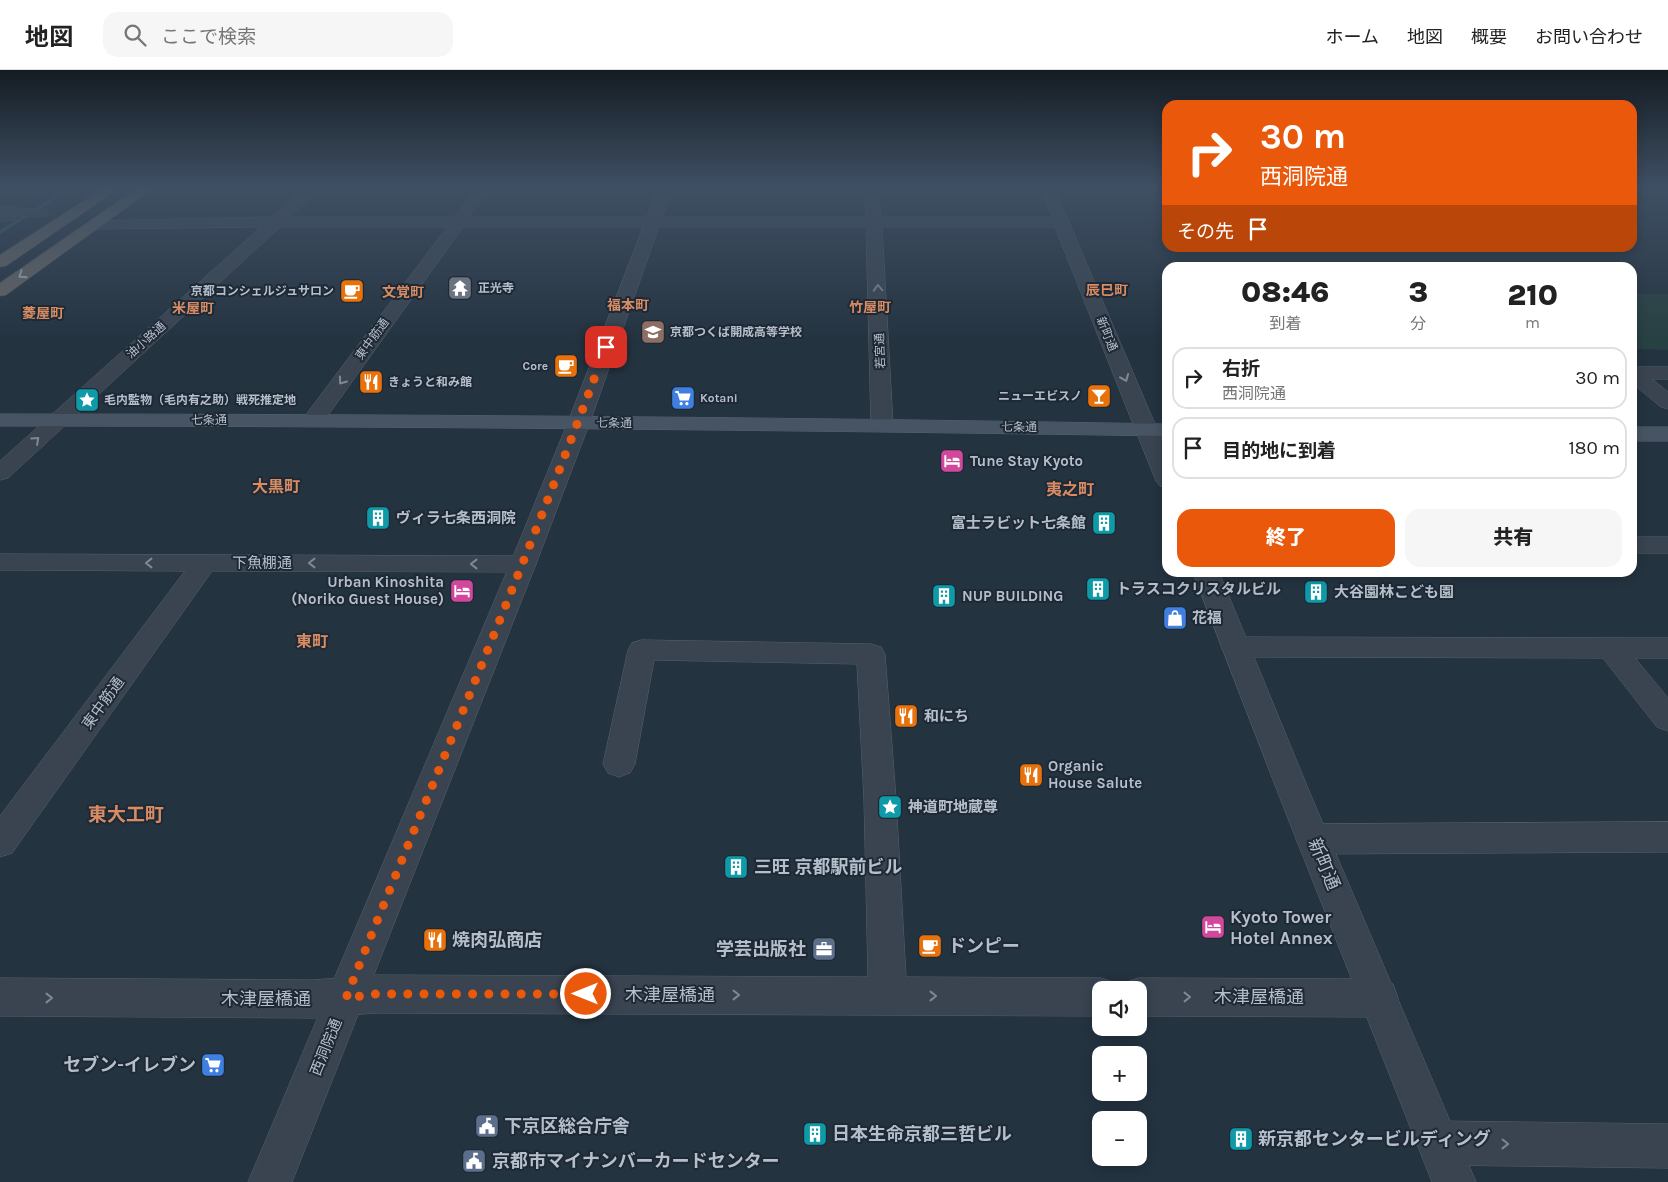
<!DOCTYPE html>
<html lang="ja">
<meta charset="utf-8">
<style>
body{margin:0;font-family:Karla,"Noto Sans JP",sans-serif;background:#f6f6f6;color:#222;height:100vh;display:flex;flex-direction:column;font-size:19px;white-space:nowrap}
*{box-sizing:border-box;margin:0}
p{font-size:16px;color:#767676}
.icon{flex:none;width:28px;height:28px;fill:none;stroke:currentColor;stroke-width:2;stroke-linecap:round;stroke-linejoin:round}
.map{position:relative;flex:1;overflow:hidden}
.panel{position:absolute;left:1162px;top:192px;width:475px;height:315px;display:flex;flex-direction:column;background:#fff;border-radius:15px;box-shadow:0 2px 12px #0003}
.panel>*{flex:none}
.guide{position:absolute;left:1162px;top:30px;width:475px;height:152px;border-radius:15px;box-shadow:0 2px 12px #0003;background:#ea580c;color:#fff;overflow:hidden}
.tools{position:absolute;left:1092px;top:911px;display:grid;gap:10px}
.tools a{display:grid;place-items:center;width:55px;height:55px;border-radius:10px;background:#fff;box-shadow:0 2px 12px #0003;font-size:25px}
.pin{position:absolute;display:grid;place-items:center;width:42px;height:42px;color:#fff;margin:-21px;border-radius:10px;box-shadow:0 2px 8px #0006}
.me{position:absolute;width:55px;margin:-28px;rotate:270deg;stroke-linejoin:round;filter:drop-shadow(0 0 4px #0008)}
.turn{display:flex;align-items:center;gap:18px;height:105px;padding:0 15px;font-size:22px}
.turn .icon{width:65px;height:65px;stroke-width:2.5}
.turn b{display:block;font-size:35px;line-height:42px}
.then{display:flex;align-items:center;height:48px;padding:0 15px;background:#0003;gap:10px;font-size:19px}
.eta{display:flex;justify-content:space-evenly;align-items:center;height:85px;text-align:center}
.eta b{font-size:30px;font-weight:800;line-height:35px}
.primary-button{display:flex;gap:10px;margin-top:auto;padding:10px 15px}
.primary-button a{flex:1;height:58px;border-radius:15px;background:#ea580c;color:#fff;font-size:20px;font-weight:800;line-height:58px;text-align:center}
.primary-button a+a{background:#f6f6f6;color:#222}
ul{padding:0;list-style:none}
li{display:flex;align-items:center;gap:15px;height:62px;margin:0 10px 8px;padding:0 5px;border:2px solid #e0e0e0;border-radius:15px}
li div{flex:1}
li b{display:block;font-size:19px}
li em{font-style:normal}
header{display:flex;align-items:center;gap:30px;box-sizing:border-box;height:70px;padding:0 25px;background:#fff;border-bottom:1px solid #e0e0e0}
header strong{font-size:24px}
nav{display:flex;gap:28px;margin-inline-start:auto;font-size:18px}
.search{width:350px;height:45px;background:#f6f6f6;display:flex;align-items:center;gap:12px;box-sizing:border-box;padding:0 18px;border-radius:15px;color:#767676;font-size:19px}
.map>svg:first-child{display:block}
.green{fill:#274041}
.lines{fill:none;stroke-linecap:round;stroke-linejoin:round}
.stream{fill:#385068;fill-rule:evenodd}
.minor-tunnel{stroke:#3a4855;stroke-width:16;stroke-dasharray:16 8;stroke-linecap:butt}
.minor-casing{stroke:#57626e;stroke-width:1}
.tertiary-casing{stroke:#57626e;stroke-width:1}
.secondary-casing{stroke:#57626e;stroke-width:1}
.trunk-casing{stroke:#444f5b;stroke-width:1}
.minor{fill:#394450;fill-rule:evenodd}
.tertiary{fill:#394450;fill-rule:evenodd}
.secondary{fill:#475463;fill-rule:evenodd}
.trunk{fill:#666563;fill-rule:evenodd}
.oneway{stroke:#a9b2bb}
.oneway2{stroke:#7d8894}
.route{stroke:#ea580c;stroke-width:9;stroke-dasharray:0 16.2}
.labels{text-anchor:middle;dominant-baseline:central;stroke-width:4;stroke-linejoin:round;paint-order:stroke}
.far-poi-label{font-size:12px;font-weight:bold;fill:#b5bfcb;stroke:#1e2935;text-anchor:start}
.far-street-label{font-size:12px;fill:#b5bfcb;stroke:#1e2935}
.far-neighbourhood-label{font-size:14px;font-weight:bold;fill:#d88c63;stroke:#1e2935}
.poi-label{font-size:15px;font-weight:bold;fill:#b5bfcb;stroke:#1e2935;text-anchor:start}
.street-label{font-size:15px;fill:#b5bfcb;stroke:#1e2935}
.neighbourhood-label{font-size:16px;font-weight:bold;fill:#d88c63;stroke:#1e2935}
.near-street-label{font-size:18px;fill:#b5bfcb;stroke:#1e2935}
.near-poi-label{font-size:18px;font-weight:bold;fill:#b5bfcb;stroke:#1e2935;text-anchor:start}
.near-neighbourhood-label{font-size:19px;font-weight:bold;fill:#d88c63;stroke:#1e2935}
</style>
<header>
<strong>地図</strong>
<div class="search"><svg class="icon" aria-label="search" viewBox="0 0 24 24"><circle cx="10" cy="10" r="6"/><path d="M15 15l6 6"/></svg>ここで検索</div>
<nav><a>ホーム</a><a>地図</a><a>概要</a><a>お問い合わせ</a></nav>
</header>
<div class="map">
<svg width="1668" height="1112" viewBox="0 0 1668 1112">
<rect width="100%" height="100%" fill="#243340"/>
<path class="green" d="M1633,224H1668V280L1633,279Z"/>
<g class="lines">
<path class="stream" d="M69,117H75L0,164V160Z"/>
<path class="minor-tunnel" d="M0,144L18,143"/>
<defs>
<path id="minor" d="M306,117H321L290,147H454L477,117H491L469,147H866L864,117H878L881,147H1052L1040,117H1054L1157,359L1154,364L1146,365L1138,364L1135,359L1055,157H882L893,355L890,360L882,361L874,360L871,355L866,157H463L321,355L313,356L305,355L302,350L447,157H280L8,408L0,410V391L261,157L95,159L90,157L87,154L90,151L272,147Z
M18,138L46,140L49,143L46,146H13L10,143L13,140Z
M1632,297H1668V309H1652L1668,322V339L1661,337L1632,313Z
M1632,467H1668V483H1632Z
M0,484L523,486L532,488L536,494L532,500L523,502L212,501L12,783L0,787V746L185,501L0,500Z
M1235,567L1668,568V588H1635L1668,628V661L1657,657L1603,588L1235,587L1225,584L1221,577L1225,570Z
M642,570L871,574L881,577L885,584L896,729L906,907L1101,908L1115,913L1117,920H1101V946L376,943L313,948L0,946V908L313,910L376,905L868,907L864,729L857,594L654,590L635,694L630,703L619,707L608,703L603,694L628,580L632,573Z
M1668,752V782L1313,784L1301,779L1296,769L1301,759L1313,754Z
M1139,908L1379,909L1393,914L1398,928L1393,942L1379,947L1139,946V920H1123L1125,913Z
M1439,1051L1668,1054V1098L1439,1095L1424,1088L1417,1073L1424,1058Z"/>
<path id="tertiary" d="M659,117H673L590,352L536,494L292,1112H248L510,494L568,352Z
M1146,353L1154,354L1168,383V418L1160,416L1156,411L1135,359L1138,354Z
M1193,502H1219L1312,728L1476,1112H1432L1280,728Z"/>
<path id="secondary" d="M0,344C389,344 778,347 1168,354V366C778,360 389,356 0,356Z
M1632,357H1668V371H1632Z"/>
<path id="trunk" d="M105,117H121L6,196L0,197V185Z
M139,117H155L6,225L0,226V213Z"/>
</defs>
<use href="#minor" class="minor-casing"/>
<use href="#tertiary" class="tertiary-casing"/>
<use href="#secondary" class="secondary-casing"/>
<use href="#trunk" class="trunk-casing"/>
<use href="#minor" class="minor"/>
<use href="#tertiary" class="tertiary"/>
<use href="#secondary" class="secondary"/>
<use href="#trunk" class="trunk"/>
</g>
<defs><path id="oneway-chevron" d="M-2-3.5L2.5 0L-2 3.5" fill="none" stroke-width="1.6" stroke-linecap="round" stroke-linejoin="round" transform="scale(1.25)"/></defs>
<use class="oneway" href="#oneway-chevron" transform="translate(22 205) rotate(145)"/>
<g class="oneway2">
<use href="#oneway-chevron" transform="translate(878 218) rotate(-92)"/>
<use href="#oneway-chevron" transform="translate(1125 308) rotate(68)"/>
<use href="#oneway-chevron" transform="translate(342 311) rotate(126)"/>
<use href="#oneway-chevron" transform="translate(36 370) rotate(-42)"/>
<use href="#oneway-chevron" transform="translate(149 493) rotate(-180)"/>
<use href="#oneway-chevron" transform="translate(312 493) rotate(-180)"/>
<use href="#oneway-chevron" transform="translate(474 494) rotate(-180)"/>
<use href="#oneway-chevron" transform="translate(736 925)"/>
<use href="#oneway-chevron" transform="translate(933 926)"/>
<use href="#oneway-chevron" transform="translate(1187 927)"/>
<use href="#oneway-chevron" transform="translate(49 928)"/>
<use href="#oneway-chevron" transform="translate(1505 1074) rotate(1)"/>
</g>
<linearGradient id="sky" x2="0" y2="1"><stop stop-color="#141c23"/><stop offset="0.43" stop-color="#3f5064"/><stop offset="1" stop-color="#3f5064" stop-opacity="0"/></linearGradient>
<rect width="1668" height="272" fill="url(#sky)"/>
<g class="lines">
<path class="route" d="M586,924H376L346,928C433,711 525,496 606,277"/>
</g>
<defs>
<symbol id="temple-square" viewBox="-11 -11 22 22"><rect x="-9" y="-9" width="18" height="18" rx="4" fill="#6b7280" stroke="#1e2935"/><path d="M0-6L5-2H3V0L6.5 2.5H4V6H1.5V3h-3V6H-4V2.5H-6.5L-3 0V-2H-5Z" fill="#fff"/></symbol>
<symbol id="cafe-square" viewBox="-11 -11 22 22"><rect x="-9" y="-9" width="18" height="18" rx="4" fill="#e8710a" stroke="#1e2935"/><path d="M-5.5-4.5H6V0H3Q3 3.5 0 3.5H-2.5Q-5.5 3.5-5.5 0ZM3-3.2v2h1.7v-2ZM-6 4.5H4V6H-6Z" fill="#fff"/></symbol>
<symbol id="school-square" viewBox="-11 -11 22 22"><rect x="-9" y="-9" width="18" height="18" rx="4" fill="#8d6e63" stroke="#1e2935"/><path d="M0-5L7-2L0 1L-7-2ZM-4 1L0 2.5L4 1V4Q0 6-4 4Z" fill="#fff"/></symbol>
<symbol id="restaurant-square" viewBox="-11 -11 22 22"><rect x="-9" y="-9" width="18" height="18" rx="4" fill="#e8710a" stroke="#1e2935"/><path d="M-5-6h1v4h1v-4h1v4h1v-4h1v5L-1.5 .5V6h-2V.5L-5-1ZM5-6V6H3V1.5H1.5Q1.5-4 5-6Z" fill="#fff"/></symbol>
<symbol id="bar-square" viewBox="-11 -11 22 22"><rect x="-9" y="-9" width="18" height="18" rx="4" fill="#e8710a" stroke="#1e2935"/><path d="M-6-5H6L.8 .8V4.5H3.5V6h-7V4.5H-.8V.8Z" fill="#fff"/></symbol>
<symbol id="supermarket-square" viewBox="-11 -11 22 22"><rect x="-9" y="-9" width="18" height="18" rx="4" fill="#3f7fe0" stroke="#1e2935"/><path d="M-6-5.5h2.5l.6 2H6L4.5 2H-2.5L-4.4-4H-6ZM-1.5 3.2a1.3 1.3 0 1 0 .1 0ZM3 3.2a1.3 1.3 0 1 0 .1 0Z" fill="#fff"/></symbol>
<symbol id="sight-square" viewBox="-11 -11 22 22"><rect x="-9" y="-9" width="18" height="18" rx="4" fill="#0f9aa8" stroke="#1e2935"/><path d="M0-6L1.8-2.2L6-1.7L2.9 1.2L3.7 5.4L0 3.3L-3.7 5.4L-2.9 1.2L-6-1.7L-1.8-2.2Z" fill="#fff"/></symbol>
<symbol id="hotel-square" viewBox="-11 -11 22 22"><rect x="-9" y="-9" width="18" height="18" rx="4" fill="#d1479c" stroke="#1e2935"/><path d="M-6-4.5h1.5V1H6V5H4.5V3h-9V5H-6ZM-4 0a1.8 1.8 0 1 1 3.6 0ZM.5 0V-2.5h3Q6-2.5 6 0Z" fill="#fff"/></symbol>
<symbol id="building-square" viewBox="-11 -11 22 22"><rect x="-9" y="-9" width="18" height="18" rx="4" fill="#0f9aa8" stroke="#1e2935"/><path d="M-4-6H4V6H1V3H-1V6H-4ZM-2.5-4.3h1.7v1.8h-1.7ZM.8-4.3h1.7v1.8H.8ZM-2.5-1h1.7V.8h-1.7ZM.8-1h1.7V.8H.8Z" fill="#fff"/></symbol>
<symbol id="shop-square" viewBox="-11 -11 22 22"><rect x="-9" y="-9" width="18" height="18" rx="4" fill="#3f7fe0" stroke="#1e2935"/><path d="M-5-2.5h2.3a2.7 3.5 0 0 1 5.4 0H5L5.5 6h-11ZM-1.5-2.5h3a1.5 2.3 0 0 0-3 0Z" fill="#fff"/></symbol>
<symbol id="office-square" viewBox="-11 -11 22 22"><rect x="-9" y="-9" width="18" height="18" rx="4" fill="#5c6f8a" stroke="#1e2935"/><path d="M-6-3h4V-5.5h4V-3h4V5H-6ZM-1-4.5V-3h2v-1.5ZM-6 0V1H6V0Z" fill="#fff"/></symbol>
<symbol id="civic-square" viewBox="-11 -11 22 22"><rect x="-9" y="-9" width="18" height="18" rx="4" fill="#5c6f8a" stroke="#1e2935"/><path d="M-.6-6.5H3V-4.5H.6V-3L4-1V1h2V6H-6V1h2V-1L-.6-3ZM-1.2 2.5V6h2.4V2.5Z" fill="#fff"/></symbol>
</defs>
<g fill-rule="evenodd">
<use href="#temple-square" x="446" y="204" width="28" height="28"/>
<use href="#cafe-square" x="338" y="207" width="28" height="28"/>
<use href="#school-square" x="639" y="248" width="28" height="28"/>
<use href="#cafe-square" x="552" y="282" width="28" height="28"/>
<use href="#restaurant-square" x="357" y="298" width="28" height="28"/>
<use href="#bar-square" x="1085" y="312" width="28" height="28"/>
<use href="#supermarket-square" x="669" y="314" width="28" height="28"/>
<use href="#sight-square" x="73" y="316" width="28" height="28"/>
<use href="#hotel-square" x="938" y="377" width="28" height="28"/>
<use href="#building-square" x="364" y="434" width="28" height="28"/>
<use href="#building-square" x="1090" y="439" width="28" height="28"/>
<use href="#building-square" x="1084" y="505" width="28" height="28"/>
<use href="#hotel-square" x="448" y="507" width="28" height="28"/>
<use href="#building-square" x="1302" y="508" width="28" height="28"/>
<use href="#building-square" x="930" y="512" width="28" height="28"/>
<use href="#shop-square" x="1161" y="534" width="28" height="28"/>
<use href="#restaurant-square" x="892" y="632" width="28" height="28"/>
<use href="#restaurant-square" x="1017" y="691" width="28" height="28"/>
<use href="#sight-square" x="876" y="723" width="28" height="28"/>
<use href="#building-square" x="722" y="783" width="28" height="28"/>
<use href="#hotel-square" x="1199" y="843" width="28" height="28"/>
<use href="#restaurant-square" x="421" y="856" width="28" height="28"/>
<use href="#cafe-square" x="916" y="862" width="28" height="28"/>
<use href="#office-square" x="810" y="865" width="28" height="28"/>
<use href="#supermarket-square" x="199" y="981" width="28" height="28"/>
<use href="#civic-square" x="473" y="1042" width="28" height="28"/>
<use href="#building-square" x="801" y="1050" width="28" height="28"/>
<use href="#building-square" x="1227" y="1055" width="28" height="28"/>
<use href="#civic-square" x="460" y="1077" width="28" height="28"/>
</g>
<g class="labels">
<g class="far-poi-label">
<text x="478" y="218">正光寺</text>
<text x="334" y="221" text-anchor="end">京都コンシェルジュサロン</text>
<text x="670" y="262">京都つくば開成高等学校</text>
<text x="548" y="296" text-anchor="end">Core</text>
<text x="388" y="312">きょうと和み館</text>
<text x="1082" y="326" text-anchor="end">ニューエビスノ</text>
<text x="700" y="328">Kotani</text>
<text x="104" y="330">毛内監物（毛内有之助）戦死推定地</text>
</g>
<g class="far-street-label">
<text transform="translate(1107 264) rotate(68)">新町通</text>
<text transform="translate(372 269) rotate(-54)">東中筋通</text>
<text transform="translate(146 270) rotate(-42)">油小路通</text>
<text transform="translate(880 281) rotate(-92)">若宮通</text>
<text x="209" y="350">七条通</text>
<text transform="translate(614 353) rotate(1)">七条通</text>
<text transform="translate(1019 357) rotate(1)">七条通</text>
</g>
<g class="far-neighbourhood-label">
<text x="1107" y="220">辰巳町</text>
<text x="403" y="222">文覚町</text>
<text x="628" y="235">福本町</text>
<text x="870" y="237">竹屋町</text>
<text x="193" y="238">米屋町</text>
<text x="43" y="243">菱屋町</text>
</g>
<g class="poi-label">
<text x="970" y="391">Tune Stay Kyoto</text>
<text x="396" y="448">ヴィラ七条西洞院</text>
<text x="1086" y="453" text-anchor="end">富士ラビット七条館</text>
<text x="444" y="512" text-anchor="end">Urban Kinoshita<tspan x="444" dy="17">(Noriko Guest House)</tspan></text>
<text x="1116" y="519">トラスコクリスタルビル</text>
<text x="1334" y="522">大谷園林こども園</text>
<text x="962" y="526">NUP BUILDING</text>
<text x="1192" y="548">花福</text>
<text x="924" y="646">和にち</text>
<text x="1048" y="696">Organic<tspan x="1048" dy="17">House Salute</tspan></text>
<text x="908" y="737">神道町地蔵尊</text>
</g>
<g class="street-label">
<text x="262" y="493">下魚棚通</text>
<text transform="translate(103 633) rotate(-54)">東中筋通</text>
<text transform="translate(326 977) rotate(-68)">西洞院通</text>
</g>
<g class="neighbourhood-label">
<text x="276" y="416">大黒町</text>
<text x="1070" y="419">夷之町</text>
<text x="312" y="571">東町</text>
</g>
<g class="near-street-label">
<text transform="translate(1324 794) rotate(67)">新町通</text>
<text x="670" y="925">木津屋橋通</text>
<text x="1259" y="927">木津屋橋通</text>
<text x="266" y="929">木津屋橋通</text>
</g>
<g class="near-poi-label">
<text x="754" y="797">三旺 京都駅前ビル</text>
<text x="1230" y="847">Kyoto Tower<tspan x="1230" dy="21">Hotel Annex</tspan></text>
<text x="452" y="870">焼肉弘商店</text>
<text x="948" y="876">ドンピー</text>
<text x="806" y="879" text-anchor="end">学芸出版社</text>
<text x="196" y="995" text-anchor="end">セブン-イレブン</text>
<text x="504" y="1056">下京区総合庁舎</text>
<text x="832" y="1064">日本生命京都三哲ビル</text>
<text x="1258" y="1069">新京都センタービルディング</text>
<text x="492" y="1091">京都市マイナンバーカードセンター</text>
</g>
<g class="near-neighbourhood-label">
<text x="126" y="745">東大工町</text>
</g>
</g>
</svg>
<div class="tools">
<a><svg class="icon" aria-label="sound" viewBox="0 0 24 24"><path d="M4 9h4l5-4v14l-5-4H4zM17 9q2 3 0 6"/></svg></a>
<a>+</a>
<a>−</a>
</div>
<div class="pin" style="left:606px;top:277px;background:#d93025"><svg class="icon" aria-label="arrive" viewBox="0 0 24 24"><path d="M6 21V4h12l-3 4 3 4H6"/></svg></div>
<svg class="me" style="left:586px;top:924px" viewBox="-20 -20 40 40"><circle r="17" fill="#ea580c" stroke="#fff" stroke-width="3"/><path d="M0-11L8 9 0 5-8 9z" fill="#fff"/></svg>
<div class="guide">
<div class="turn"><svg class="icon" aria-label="right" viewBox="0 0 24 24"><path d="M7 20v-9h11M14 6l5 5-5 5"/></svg><div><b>30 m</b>西洞院通</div></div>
<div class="then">その先<svg class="icon" aria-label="arrive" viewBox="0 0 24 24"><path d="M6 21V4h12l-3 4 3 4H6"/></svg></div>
</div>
<section class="panel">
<div class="eta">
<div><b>08:46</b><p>到着</p></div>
<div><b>3</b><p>分</p></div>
<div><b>210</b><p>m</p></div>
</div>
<ul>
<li><svg class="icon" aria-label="right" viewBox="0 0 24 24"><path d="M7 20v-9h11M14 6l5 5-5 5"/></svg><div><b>右折</b><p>西洞院通</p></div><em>30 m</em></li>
<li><svg class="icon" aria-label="arrive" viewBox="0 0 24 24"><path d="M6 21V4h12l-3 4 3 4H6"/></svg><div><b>目的地に到着</b></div><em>180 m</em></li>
</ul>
<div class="primary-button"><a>終了</a><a>共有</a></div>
</section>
</div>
